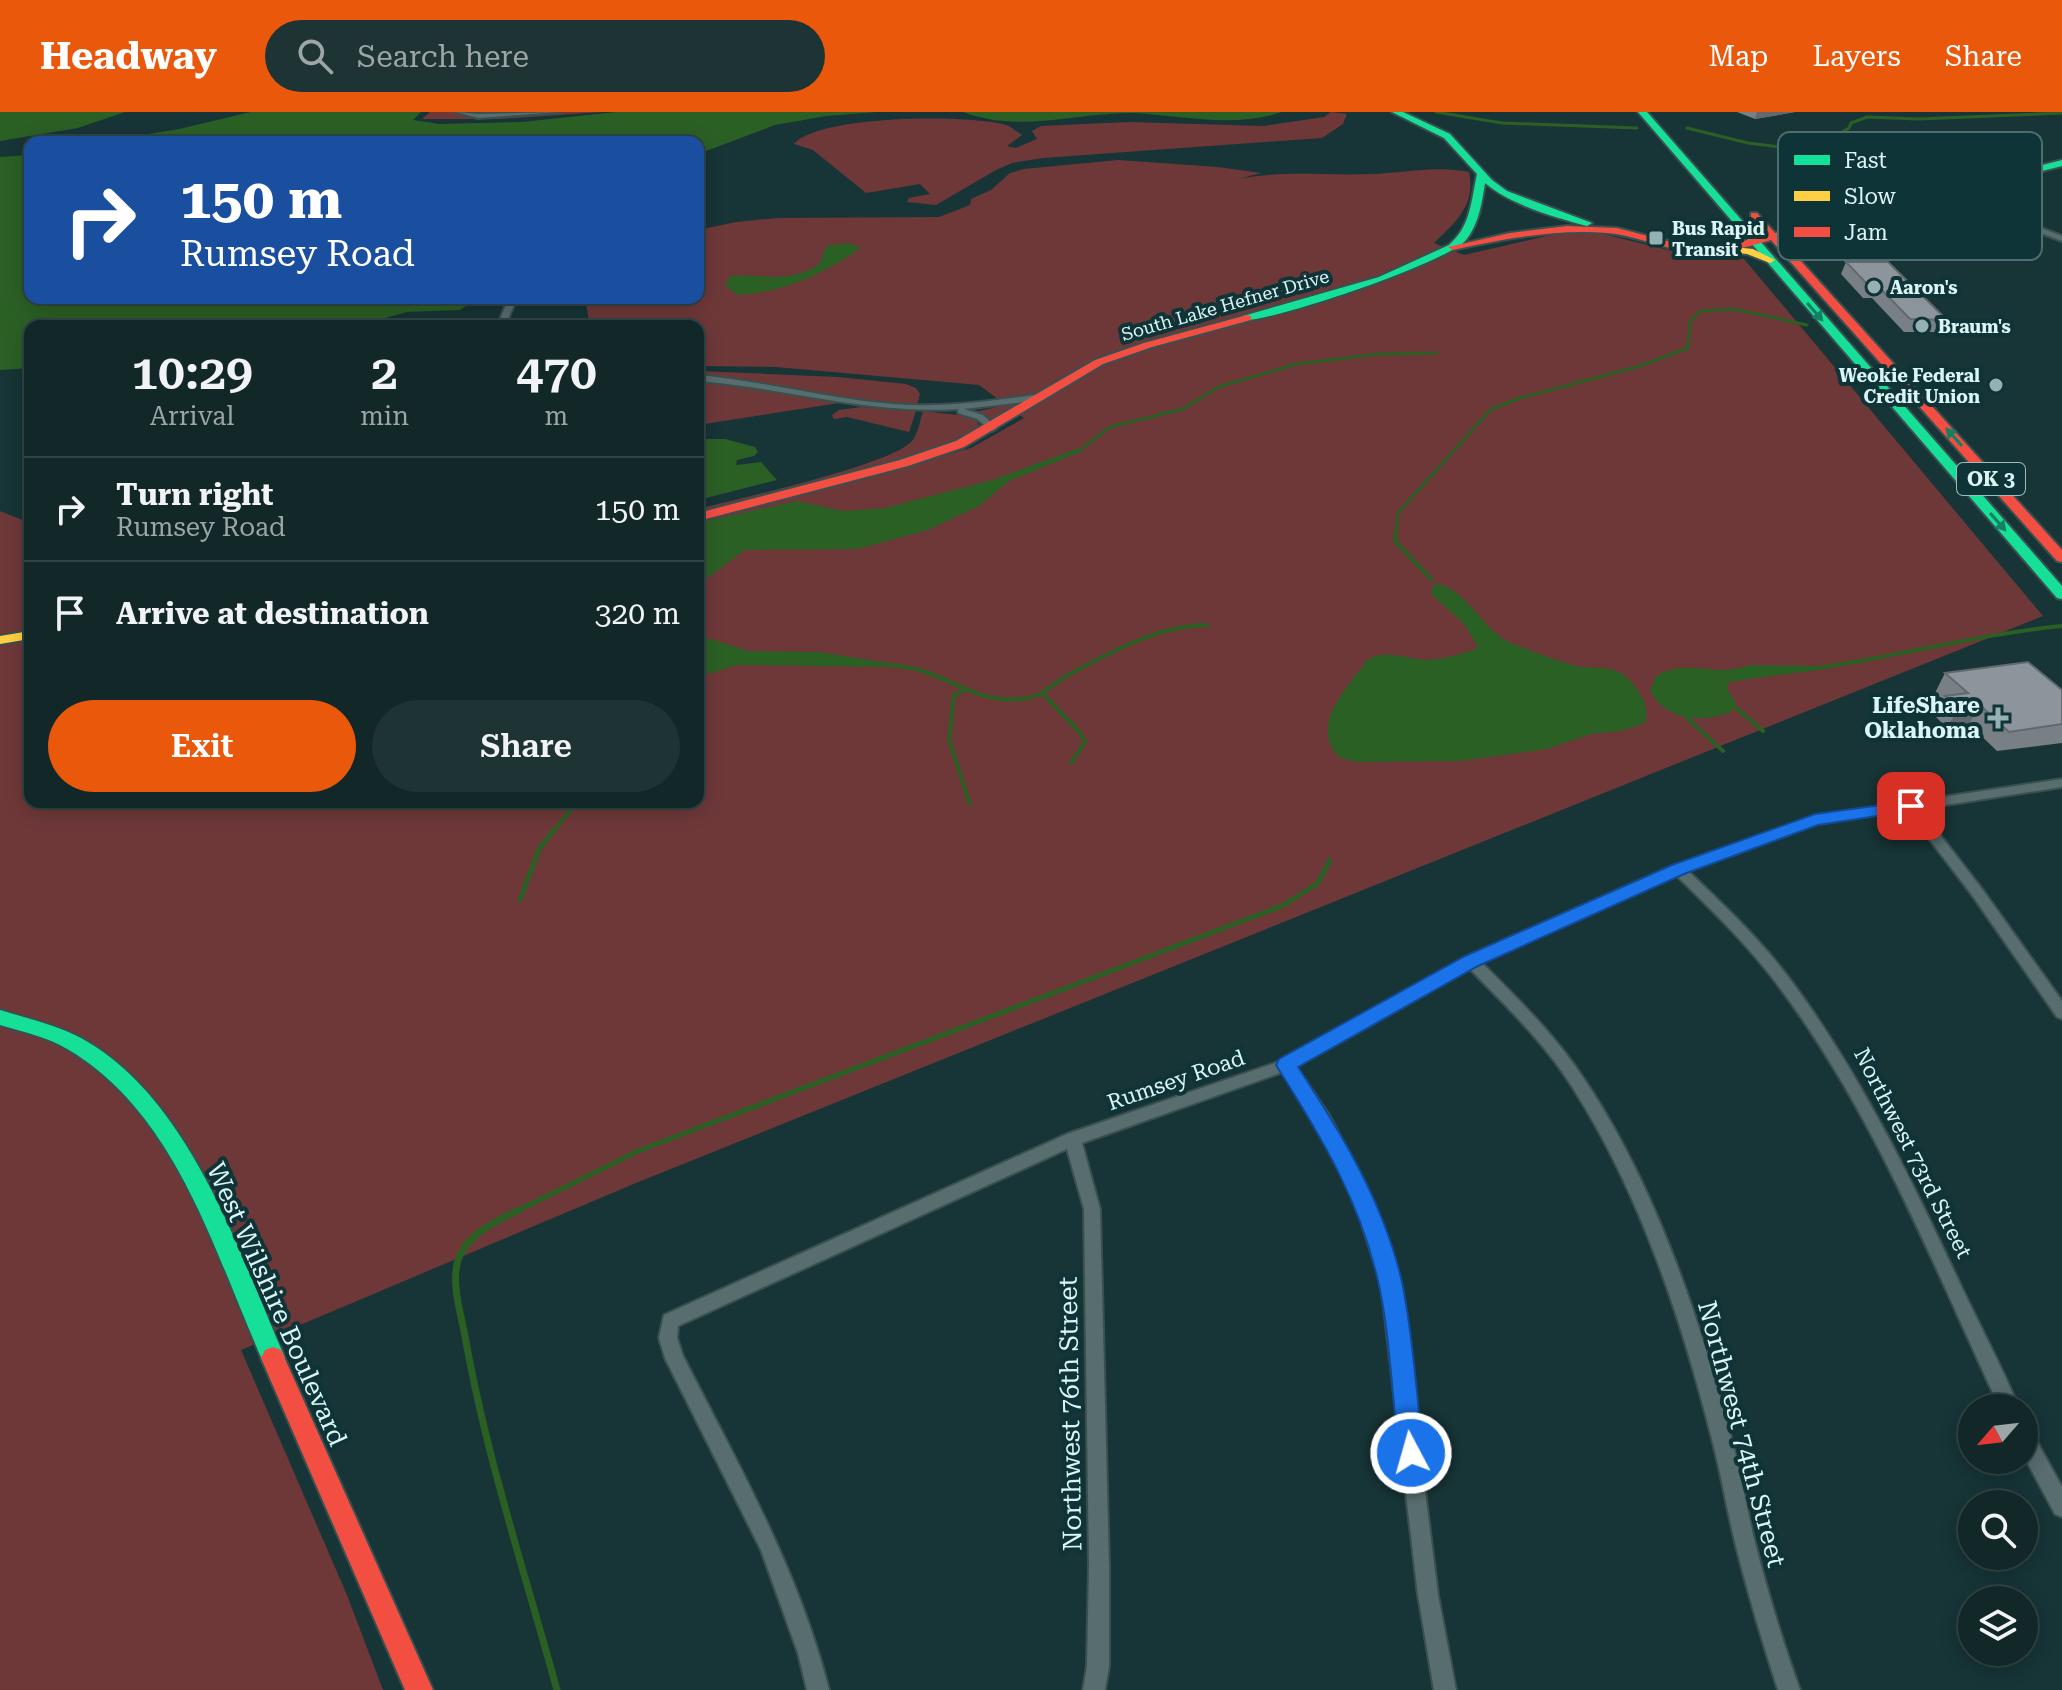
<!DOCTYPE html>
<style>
body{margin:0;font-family:"Roboto Serif",serif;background:#1e3334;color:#f1f3f6;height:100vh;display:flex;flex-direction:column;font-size:30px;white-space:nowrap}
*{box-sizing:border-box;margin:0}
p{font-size:26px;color:#9ca5a8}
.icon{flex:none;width:44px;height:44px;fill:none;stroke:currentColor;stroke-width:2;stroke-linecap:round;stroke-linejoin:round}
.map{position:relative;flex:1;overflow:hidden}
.panel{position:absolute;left:24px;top:208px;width:680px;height:488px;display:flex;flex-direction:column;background:#112728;border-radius:16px;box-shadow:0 4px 20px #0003,0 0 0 2px #304445}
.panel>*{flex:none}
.hud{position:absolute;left:24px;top:24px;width:680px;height:168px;border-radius:16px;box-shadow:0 4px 20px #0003,0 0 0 2px #304445;background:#1a4fa0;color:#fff;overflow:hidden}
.needle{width:52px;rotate:242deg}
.buttons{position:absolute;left:1958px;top:1282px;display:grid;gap:16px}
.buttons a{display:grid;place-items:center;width:80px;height:80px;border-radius:50%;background:#112728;box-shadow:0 4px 20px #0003,0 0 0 2px #304445;font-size:40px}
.pin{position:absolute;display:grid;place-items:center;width:68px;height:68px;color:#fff;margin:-34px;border-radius:16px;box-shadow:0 4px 12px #0006}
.me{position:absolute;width:88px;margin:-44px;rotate:354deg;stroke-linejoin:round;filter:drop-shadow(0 0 6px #0008)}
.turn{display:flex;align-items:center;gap:28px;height:168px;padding:0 24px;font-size:36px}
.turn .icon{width:104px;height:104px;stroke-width:2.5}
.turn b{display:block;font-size:56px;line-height:68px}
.eta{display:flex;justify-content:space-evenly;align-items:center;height:136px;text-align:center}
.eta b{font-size:48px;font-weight:600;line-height:56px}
.cta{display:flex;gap:16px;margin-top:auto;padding:16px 24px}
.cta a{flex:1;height:92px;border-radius:48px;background:#ea580c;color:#fff;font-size:32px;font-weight:600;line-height:92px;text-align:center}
.cta a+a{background:#1e3334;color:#f1f3f6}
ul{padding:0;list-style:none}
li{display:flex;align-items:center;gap:24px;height:104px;padding:0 24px;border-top:2px solid #304445}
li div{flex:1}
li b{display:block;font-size:30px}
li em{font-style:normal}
header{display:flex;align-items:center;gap:48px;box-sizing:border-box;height:112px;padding:0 40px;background:#ea580c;color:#fff}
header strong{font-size:38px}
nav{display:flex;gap:44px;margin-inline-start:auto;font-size:28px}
.search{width:560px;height:72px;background:#1e3334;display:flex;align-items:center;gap:20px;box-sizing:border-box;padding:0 28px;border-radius:44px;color:#9ca5a8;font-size:30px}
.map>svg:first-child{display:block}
.green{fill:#6e3839}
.water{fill:#2b6025}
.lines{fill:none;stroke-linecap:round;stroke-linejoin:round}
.stream-far3{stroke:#2b6025;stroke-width:3}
.stream-far2{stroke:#2b6025;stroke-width:4}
.stream-far1{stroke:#2b6025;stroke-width:5}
.stream{stroke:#2b6025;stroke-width:7}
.street-casing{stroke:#3a4f50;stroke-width:4}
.fast-casing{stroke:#3a4f50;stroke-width:4}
.slow-casing{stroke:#3a4f50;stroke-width:4}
.jam-casing{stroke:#3a4f50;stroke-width:4}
.street{fill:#586d6e;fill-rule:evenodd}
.fast{fill:#16e098;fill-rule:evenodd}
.slow{fill:#ffcf43;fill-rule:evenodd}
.jam{fill:#f24e42;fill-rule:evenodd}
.wall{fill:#788085}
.shaded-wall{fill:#62686c}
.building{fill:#8c959b;stroke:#62686c;stroke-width:2}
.oneway{fill:#128163}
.route{fill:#1a73e8;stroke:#114b97;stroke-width:2}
.poi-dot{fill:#96b1b3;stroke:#0e3437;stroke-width:3}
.labels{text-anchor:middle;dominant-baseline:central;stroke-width:8;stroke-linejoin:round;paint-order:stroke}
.far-poi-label{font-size:18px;font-weight:bold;fill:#dbf5f6;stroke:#0e3437;text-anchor:start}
.far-street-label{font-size:18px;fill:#dbf5f6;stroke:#0e3437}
.shield{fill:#0e3437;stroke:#9ebbbd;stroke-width:2}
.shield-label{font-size:20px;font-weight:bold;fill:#dbf5f6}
.poi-label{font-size:22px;font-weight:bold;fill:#dbf5f6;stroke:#0e3437;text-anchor:end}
.street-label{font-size:22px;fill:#dbf5f6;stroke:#0e3437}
.near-street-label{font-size:26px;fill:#dbf5f6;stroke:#0e3437}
.key{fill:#0e3437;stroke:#4c6e70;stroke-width:2}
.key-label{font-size:22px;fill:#dbf5f6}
</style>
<header>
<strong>Headway</strong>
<div class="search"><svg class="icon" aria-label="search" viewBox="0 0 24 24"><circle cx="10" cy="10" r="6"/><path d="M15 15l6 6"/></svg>Search here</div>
<nav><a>Map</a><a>Layers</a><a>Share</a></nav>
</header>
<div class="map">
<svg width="2062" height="1578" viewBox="0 0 2062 1578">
<rect width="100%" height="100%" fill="#173436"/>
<path class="green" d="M430,0H603L499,7H422Z
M1331,0L1347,2L1343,12L1322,26L1043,46L1012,51L996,58L936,93L907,90L909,86L930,82L920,72L866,81L813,38L794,32C819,3 968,2 1006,13C1012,15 1017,20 1022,23L1007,34L1016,36L1037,27L1032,19L1041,14L1128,10L1264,14L1324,5Z
M1118,48L1218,55L1261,61L1238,67C1285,58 1324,64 1370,62C1403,61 1437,53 1469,60C1476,93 1456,110 1434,131L1464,143L1555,122H1603L1680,141L1744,147L2043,504L636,1071L241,1238L347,1483L383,1578H0V399L30,411V690H698V407L971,336L1024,306L1013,298L991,309L975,300L1006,293L979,273L776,255L698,254V214H590L585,186H698V118L736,110L778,106L939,105L970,93L971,87L991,78L1010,61L1024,57Z
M698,259L838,265L906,272L916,276L920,282L917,293C843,289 772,269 698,264Z
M698,270L772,278L839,291L698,313Z
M861,295L916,299L909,320L847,305L834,307L832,303L839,298Z
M923,299L966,304L977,309L979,314C959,339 742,388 698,400V397C737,387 891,353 912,329C918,322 920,308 923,299Z"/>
<path class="water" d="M0,0H125L78,16L0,29Z
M251,0H421L413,8L439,12L522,10L616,0H877L826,4L775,13L698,42V30H100L179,17Z
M963,0H1282C1233,16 1184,4 1134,1C1075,0 1023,22 963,0Z
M30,43V173L21,176L30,180V186H478L460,198L407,200L374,209H360L355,214H30V256L0,258V45Z
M848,131L861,136C823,162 785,180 738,183L725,174L730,164C760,161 792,173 820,151L826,134Z
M698,327H725L755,335L758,340L754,344L737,348L736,353L761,350L777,368L698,388Z
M1079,336L1085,338L1009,369L979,394L928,418L858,437L745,438L698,473V411L797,389L843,399L885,396L992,368Z
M1434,471C1468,476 1481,518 1511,531C1532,539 1554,548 1576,554C1589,557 1607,554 1619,560C1634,568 1652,594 1645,611L1621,619L1591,622L1547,637L1461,649L1358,650L1340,646C1307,613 1349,575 1367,548C1384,538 1397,544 1416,547C1435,550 1460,543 1478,536L1465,513L1431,482Z
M698,523L748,539L819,540L875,549L884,555L737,553L698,565Z
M1751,553L1818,554V557L1729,570L1727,577L1736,591L1731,600C1702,611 1666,609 1650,579L1656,564C1680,550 1700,558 1725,558C1733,558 1742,555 1751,553Z"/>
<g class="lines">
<path class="stream-far3" d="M1436,0L1502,11L1637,16
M1687,16L1748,31L1820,40L1831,38V26L1849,16L1851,11L1867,5L1918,7L2062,1
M1084,335L1110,315L1183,297L1218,275L1297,252L1379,242L1437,241
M1396,423L1398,401L1491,297L1520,286L1637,255L1688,236L1690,210L1700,199L1734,197L1807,213"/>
<path class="stream-far2" d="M1396,421L1395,429L1431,467
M874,551C890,553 908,554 923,559C959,571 981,591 1022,587C1043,585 1053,571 1070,562C1113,539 1160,513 1208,513
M1768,562C1867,553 1963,524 2062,514
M966,577L954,583L949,628L970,692
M1043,582L1078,618L1085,630L1071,651
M1734,594L1763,619
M1686,605L1723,639
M552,721L577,690"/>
<path class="stream-far1" d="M520,788L539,737L553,719
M515,1100L638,1039L1284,793L1318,771L1330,748"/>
<path class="stream" d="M519,1098C496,1109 463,1124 457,1152C452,1175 461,1202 465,1224C486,1344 525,1461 557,1578"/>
<defs>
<path id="street" d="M456,0L478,2L560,0L478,6Z
M1938,79H1944L2062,124V129L1938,83Z
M509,186H517L505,214H497Z
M698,263C764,269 828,287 893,292C943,296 992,289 1041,282L1046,285L1041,288L964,297L983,303L997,316L992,319L977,307L958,301V297C869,303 785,276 698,269Z
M2062,667V675L1920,697L1982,777L2062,889V907L2057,905L1972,783L1907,698L1817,712L1688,759C1726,795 1764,831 1795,874C1863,967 1913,1071 1962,1176C1981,1216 2002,1255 2019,1296H2000C1934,1155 1876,1006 1783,880C1752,837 1714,800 1676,763L1481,850C1514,883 1548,916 1575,954C1652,1062 1699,1204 1733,1332C1741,1364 1747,1396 1754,1427C1767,1478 1782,1528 1800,1578H1778C1763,1532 1749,1485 1737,1438C1728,1403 1722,1366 1713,1331C1682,1209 1641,1083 1573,976C1545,931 1506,894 1470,857L1296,955L1329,1003L1365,1071L1399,1171L1438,1483L1456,1578H1434L1418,1483L1381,1171L1349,1072L1317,1013L1283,960L1082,1031L1100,1097L1109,1454V1554L1105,1578H1083L1087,1554L1089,1454L1084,1097L1067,1037L678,1214L677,1226L683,1244C738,1352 799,1459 829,1578H807L798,1541L761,1438L665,1246L659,1226L664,1203L1067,1022L1281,949L1466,845L1673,754L1815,704Z
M2024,1316L2031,1319L2062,1375V1405L2055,1402L2024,1344Z"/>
<path id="fast" d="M1392,0H1403L1450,22L1492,68L1507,79L1592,111L1587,114C1552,104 1513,94 1485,71C1482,90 1479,112 1466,128C1448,150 1272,210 1243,208V204L1379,165L1449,133C1471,114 1471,89 1477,62L1444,26Z
M1638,0H1647L2062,474V487L2057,486Z
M2062,48V54L1786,124L1781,121Z
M0,898C26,906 56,913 81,926C190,986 238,1138 285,1246L281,1254L273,1257L265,1254C215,1144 179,1004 69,938C48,925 23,920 0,913Z"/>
<path id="slow" d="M1724,134L1753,137L1775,148L1770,151L1747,142L1720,139L1719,137Z
M30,519V527L0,532V524Z"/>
<path id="jam" d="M1751,101H1757L1775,121L1790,119V123L1780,126L2062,438V450L2057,449L1771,128C1741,137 1711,145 1679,138C1655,133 1632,123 1607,121C1555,117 1503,127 1453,138L1448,135L1510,121L1567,114L1617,116L1679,132L1702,135L1727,133L1767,123L1751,105Z
M1247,203L1251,204V208L1152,235L1103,252L964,335L908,354L698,409V401L900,348L956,329L1095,248L1144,231Z
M273,1235L281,1238L433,1578H405L261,1246L265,1238Z"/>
</defs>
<use href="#street" class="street-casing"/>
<use href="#fast" class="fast-casing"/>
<use href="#slow" class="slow-casing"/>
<use href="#jam" class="jam-casing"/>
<use href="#street" class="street"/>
<use href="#fast" class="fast"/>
<use href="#slow" class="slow"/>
<use href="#jam" class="jam"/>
</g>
<path class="wall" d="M1737,0H1795L1755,7Z
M1994,97L1988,109L1967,114L1966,117L1892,135L1885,133L1884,135L1847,145L1834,139L1840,123L1876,116V115Z
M1846,150L1947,208L1942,220H1904L1872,186H1863L1841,162Z
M1945,561L2062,578V631L1997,639L1969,612L1947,616L1935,604L1943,588L1935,581Z"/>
<path class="shaded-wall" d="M1757,0H1795L1755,7Z
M1994,97L1988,109L1967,114L1966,117L1892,135L1897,123Z
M1891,119L1884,135L1847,145L1853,129Z
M1980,593L1969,612L1947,616L1958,596Z"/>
<path class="building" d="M1846,150H1888L1947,208L1910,207L1877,173H1868Z
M2028,550L2062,578V612L2009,620L1980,593L1958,596L1945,584L1968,581L1945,561Z"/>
<defs><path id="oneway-solid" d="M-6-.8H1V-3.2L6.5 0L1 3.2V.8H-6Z" transform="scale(2)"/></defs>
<g class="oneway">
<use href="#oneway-solid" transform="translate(1815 200) rotate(49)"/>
<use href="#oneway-solid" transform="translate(1954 325) rotate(-132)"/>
<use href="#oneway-solid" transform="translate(1998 410) rotate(49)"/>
</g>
<path class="route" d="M1911,689L1917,690L1920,694L1917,698L1818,713L1684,762L1478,854L1298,955C1342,1022 1384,1091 1402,1170C1414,1226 1416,1285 1424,1341L1420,1350L1411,1353L1402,1350L1399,1341C1392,1287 1390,1221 1378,1169C1360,1090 1322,1026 1279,958L1276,953L1279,947L1465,844L1672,753L1815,702Z"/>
<g class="poi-dot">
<rect x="1648" y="118" width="16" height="16" rx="4"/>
<circle cx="1874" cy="175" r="8"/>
<circle cx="1922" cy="214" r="8"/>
<circle cx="1996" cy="273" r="8"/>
<path d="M1994 594h8v8h8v8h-8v8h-8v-8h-8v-8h8z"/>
</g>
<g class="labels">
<g class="far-poi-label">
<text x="1672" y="116">Bus Rapid<tspan x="1672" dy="21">Transit</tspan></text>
<text x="1890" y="175">Aaron's</text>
<text x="1938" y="214">Braum's</text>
<text x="1980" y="263" text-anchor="end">Weokie Federal<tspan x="1980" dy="21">Credit Union</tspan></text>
</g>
<g class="far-street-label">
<text transform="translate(1225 193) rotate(-16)">South Lake Hefner Drive</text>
</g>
<rect class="shield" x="1957" y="351" width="68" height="32" rx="6"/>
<g class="shield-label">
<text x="1991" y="367">OK 3</text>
</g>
<g class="poi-label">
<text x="1980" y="593">LifeShare<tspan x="1980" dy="25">Oklahoma</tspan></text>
</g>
<g class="street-label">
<text transform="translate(1176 968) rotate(-19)">Rumsey Road</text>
<text transform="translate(1913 1041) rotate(63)">Northwest 73rd Street</text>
</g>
<g class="near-street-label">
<text transform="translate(277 1192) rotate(66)">West Wilshire Boulevard</text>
<text transform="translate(1070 1302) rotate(-91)">Northwest 76th Street</text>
<text transform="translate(1742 1322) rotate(75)">Northwest 74th Street</text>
</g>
</g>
<rect x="1778" y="20" width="264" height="128" rx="12" class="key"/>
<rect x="1794" y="43" width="36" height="10" fill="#16e098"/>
<rect x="1794" y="79" width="36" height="10" fill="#ffcf43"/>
<rect x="1794" y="115" width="36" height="10" fill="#f24e42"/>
<g class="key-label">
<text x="1844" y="56">Fast</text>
<text x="1844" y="92">Slow</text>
<text x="1844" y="128">Jam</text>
</g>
</svg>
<div class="buttons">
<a><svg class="needle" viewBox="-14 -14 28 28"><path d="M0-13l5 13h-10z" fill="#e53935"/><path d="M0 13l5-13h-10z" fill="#9ca5a8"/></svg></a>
<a><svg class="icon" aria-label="search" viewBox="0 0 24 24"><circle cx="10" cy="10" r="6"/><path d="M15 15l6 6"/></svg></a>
<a><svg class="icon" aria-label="layers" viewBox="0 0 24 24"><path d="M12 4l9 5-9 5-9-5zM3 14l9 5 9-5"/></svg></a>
</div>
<div class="pin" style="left:1911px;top:694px;background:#d93025"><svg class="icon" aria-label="arrive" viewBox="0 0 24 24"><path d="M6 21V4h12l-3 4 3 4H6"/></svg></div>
<svg class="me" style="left:1411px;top:1341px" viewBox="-20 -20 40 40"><circle r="17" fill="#1a73e8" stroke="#fff" stroke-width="3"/><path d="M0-11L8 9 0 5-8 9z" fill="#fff"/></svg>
<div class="hud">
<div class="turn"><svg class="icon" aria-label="right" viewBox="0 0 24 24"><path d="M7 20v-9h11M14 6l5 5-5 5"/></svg><div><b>150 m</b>Rumsey Road</div></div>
</div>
<section class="panel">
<div class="eta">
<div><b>10:29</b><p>Arrival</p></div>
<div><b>2</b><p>min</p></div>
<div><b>470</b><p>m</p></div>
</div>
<ul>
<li><svg class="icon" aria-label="right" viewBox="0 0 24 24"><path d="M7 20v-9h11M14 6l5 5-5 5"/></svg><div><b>Turn right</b><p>Rumsey Road</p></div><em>150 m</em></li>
<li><svg class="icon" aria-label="arrive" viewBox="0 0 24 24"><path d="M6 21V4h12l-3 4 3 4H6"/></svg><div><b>Arrive at destination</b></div><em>320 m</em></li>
</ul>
<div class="cta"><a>Exit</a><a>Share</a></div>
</section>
</div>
